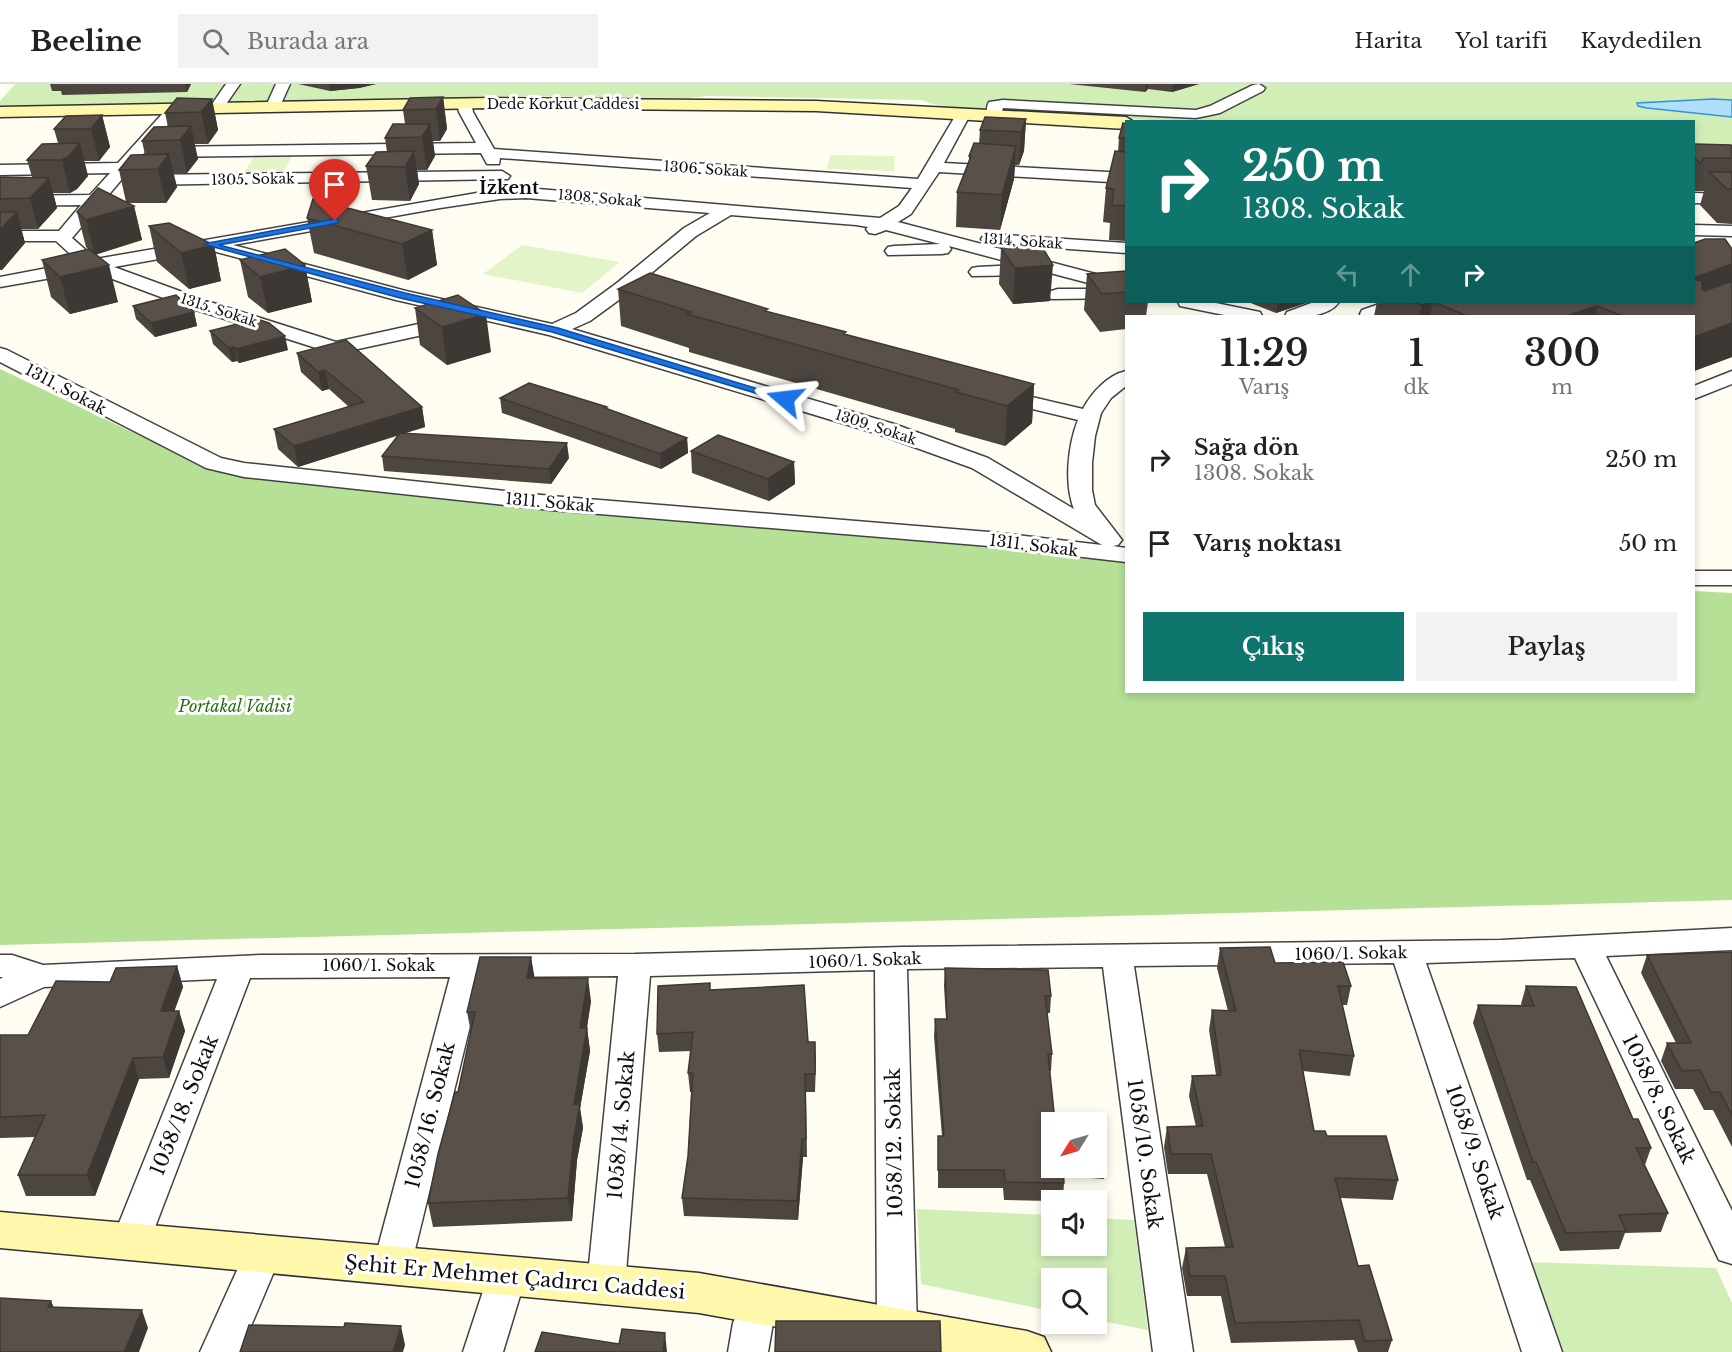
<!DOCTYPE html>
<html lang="tr">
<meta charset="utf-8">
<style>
body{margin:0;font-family:"Libre Baskerville",serif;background:#f2f2f2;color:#222;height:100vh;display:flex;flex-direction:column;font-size:22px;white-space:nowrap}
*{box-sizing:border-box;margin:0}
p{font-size:20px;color:#767676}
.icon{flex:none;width:33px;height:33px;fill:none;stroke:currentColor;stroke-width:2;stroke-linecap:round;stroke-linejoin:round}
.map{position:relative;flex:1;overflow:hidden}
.drawer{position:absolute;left:1125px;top:231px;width:570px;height:378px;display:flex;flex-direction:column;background:#fff;border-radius:0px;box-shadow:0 3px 9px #0003}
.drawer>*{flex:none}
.hud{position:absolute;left:1125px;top:36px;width:570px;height:183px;border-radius:0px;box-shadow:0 3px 9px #0003;background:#0f766e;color:#fff;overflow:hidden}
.needle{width:39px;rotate:233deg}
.fabs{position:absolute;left:1041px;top:1028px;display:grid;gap:12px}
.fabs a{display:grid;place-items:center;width:66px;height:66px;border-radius:0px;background:#fff;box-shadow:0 3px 9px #0003;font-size:30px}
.pin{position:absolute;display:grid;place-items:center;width:51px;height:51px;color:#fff;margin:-62px -26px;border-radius:50% 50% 50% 0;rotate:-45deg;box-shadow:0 0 6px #0007}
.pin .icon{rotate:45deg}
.me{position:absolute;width:66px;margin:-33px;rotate:287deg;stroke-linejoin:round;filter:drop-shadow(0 0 4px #0008)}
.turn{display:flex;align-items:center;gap:21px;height:126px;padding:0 18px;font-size:27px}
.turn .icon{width:78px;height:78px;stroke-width:2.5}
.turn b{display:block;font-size:42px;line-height:51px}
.lanes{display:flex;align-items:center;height:57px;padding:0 18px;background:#0003;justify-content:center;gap:30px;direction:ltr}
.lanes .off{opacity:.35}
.eta{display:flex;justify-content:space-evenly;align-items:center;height:102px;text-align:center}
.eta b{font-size:36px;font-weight:600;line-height:42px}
.primary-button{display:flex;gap:12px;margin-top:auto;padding:12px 18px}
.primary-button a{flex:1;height:69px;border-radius:0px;background:#0f766e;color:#fff;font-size:24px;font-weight:600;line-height:69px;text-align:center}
.primary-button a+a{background:#f2f2f2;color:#222}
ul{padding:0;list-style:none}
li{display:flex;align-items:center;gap:18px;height:84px;padding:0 18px}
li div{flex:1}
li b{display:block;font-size:22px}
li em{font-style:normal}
header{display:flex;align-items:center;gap:36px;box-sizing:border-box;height:84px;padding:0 30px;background:#fff;border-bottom:2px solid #e0e0e0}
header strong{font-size:28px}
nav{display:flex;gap:33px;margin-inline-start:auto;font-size:21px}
.search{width:420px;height:54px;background:#f2f2f2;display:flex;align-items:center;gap:15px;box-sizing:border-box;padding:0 21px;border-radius:0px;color:#767676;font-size:22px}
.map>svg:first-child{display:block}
.green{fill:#d2eeb7}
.forest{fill:#b5e095}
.pitch{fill:#e4f4c9}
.water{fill:#b1defb;stroke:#3293d9;stroke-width:1.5}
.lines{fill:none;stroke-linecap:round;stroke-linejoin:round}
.street-casing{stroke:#424242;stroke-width:3}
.secondary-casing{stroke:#313131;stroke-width:3}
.street{fill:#fff;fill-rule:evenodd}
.secondary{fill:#fff8ac;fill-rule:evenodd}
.wall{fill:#4d4540}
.shaded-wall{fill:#3e3834}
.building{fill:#59504a;stroke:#3e3834;stroke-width:1.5}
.route{fill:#1a73e8;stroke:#114b97;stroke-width:1.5}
.labels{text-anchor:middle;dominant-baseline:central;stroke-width:6;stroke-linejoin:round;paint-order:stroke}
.far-street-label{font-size:14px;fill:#0f0f0f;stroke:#fff}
.street-label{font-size:16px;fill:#0f0f0f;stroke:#fff}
.park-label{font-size:16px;font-style:italic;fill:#296d19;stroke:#fff}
.far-district-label{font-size:18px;font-weight:bold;fill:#0f0f0f;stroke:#fff}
.near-street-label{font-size:20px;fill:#0f0f0f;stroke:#fff}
</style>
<header>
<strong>Beeline</strong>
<div class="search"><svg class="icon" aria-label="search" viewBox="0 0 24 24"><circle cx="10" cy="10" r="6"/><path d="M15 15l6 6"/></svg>Burada ara</div>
<nav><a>Harita</a><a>Yol tarifi</a><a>Kaydedilen</a></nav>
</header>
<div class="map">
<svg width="1732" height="1268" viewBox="0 0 1732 1268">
<rect width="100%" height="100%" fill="#fffdf1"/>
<path class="green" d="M15,0H1732V61L1694,60V38H1185L945,24L921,16L707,12L689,14L478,12L463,15L10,23L0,21V17Z
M917,1125L1051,1131L1052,1161H1096L1097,1134L1134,1136L1148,1246L1097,1236L1096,1194H1052L1051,1227L921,1200Z
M1528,1178L1716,1184L1732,1219V1268H1560Z"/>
<path class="forest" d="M0,285L212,386L1126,468V608H1694V507L1732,509V816L0,861Z"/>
<path class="pitch" d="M255,71H293L282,91L243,90Z
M830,71L895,72L894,87L827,85Z
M522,161L620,178L582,209L483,190Z"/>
<path class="water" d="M1713,15L1732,16V33L1647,24L1638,22L1637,19Z"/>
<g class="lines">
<defs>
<path id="street" d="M226,0H240L222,26H212L210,23Z
M276,0H290L280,22L273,26L266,22Z
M1259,0L1265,4L1263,7L1220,29L1196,34L1003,24L1000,34H990C986,30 986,23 989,18L1003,16L1196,26L1210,22L1253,1Z
M464,15L471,19L473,28L494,65L918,95L957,29L964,25L971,29L944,79L1126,89V99L939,88L911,130L898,138L1126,198V214L1051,215L1049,211L1051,207L1058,205H1111L1035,185L1033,190L1027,191L972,192L969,188L972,184L978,183L1020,181L949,162L951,165L948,169L942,170L888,171L885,167L888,163L894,162L940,160L886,146L875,150L869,149L866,145L868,143L856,141L731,131L696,152L637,201L663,208L665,212L663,216L656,218L627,210L590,237L572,245L894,340L988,374L1074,425C1064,400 1068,361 1078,336L991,315L988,311L991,307L998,305L1083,325C1092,308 1108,291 1126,287V302L1111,314L1101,329L1095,352L1092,379V406L1095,421L1122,456L1118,461L1113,462L1126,464V478L989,462L551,426L244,393L206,384L0,278V264L7,266L221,374L244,379L551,412L989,448L1102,461L972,384L878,350L549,251L396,216L209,166L114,183L207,217L336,258L455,232L462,234L465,238L462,242L455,244L335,270L193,225L91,187L0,203V193L79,178L56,157H0V147H59L81,121L0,122V112L90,111L110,89L0,91V81L118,79L163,29L168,27L176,32L173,35L72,154L96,175L500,105L526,104L880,134L899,122L912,104L500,74L499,80H487L481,69L160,73L152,68L160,63L476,59L459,28L457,19ZM526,114L710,129L684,144L617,199L576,229L552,240L406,207L233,161L440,124L500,115Z
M502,87L510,92L508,95L140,101L132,96L140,91Z
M1694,109L1732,110V120L1694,119Z
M1694,141L1732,142V152L1694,151Z
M990,150L1126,159V169L984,159L981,155L984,151Z
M1178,218H1211L1260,228L1262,232H1229L1180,222Z
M1314,218H1339C1329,233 1300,234 1285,232L1287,228Z
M1385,218H1410L1408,222L1380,232H1361L1360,230L1362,226Z
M1732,287V300L1694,315V302Z
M1694,487H1732V501H1694Z
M1732,844V866L1606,872L1732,1127V1180L1719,1176L1575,874L1426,879L1562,1268H1522L1394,879L1134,882L1193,1268H1153L1103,883L907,885L917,1243L911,1255L897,1260L883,1255L877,1243L875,886L650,892L625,1201L620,1212L606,1217L592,1212L587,1201L618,892L482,893L411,1182L405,1193L392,1198L379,1193L373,1182L450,893L250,894L149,1159L143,1170L130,1174L117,1170L111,1159L217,895L44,903L0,923V895L3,893H0V871H12L43,881L261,871L635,870L903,863L1501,856Z
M262,1156L275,1160L281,1171L240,1268H200L249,1160Z
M507,1176L520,1181L526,1192L503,1268H463L488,1192L494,1181Z
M761,1203L775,1208L780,1219L773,1239L768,1268H728L733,1239L747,1208Z"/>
<path id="secondary" d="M489,14L816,17L1126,33L1134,38H1126V45L816,27L489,24L0,33V23Z
M0,1128L699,1189L1027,1247L1044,1253L1051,1268H916L699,1229L0,1164Z"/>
</defs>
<use href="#street" class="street-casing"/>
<use href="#secondary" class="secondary-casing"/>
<use href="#street" class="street"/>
<use href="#secondary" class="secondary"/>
</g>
<path class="wall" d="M50,0H191L187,8L62,11L61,7H52Z
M298,0H376L359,4L330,7Z
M1069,0H1199L1172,8L1148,5L1145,8Z
M443,13L447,45L440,57H433L435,72L427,86H417L419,100L410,117L372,116L366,82L387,68L385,54L405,40L403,26Z
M212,15L218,46L208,60H194L198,75L187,89H173L177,103L166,119H129L134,122L142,156L96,170L118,218L70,230L51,213L42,176L88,165L86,163L77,128L126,118L119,86L145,71L142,57L168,43L165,29Z
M102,31L110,63L99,77H84L88,92L77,105L70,109H53L57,124L38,145H21L25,159L2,186H0V93H32L27,76L58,59L54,45Z
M1026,35L1024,67L1019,81H1015L1014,95L1000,146L956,143L957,108L969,77V72L979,60L980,46Z
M1126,40V157L1109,156L1110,139L1103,138L1106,104L1118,68L1119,54Z
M1694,60L1732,63V140L1717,139L1700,121L1704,107H1694V108Z
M307,134L432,146L437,181L408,196L314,169Z
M149,142L214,161L221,197L189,205L157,178Z
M1001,164L1050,217L1013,220L999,200Z
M1732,165V273L1694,287V232H1374L1377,218H1694Z
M240,176L305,181L312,218L268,229L248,213Z
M1126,187V218H1148L1146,232H1126V245L1100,248L1084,226L1087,190Z
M618,205L768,228L846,251L1034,300L1032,339L1005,362L955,348V345L689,268V264L621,242Z
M1248,218H1309L1276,229Z
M133,222L194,228L197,242L155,253L136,235Z
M415,224L491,268L447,281L420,261Z
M210,247L288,266L239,279L237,277L232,278L213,260Z
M297,269L422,323L425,343L405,349L569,374L551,400L384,387L382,372L398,351L298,383L278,365L274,345L349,323L329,305L322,307L301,288Z
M500,314L607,325L687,354L688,369L661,385L502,329Z
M691,367L794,378L795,400L769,417L692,389Z
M1220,864L1275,879L1351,902L1347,921H1342L1354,972L1350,992L1303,987L1314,1047L1327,1052L1398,1096L1393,1116L1340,1114L1358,1182L1392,1256L1388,1268H1358L1354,1256L1231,1259L1221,1212H1187L1182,1184L1186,1164L1225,1163L1207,1090H1168L1164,1063L1167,1043H1196L1189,1012L1192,992L1216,991L1209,946L1212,926L1228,927L1217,884Z
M1732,868V1063L1713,1026H1704L1693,1005H1675L1661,977L1667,959H1676L1641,889L1647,871Z
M531,873L534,894L591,917L587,944L590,967L580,1024L583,1044L577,1076L572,1137L433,1143L428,1119L458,1008L471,949L467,928Z
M177,882L183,903L174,927H179L185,947L169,994L139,995L95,1112H26L18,1091L35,1053L0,1054V951H28L110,898Z
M945,884L1051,912L1050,929H1047L1052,970L1051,987H1050L1052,1083H1096V1046L1106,1077L1104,1095L1064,1092V1099L1063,1116L1052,1117L1004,1116L1003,1104H938V1052H942L934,953L935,935H946L944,902Z
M1526,902L1633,1035L1651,1064L1645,1081L1668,1129L1661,1148L1625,1149L1619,1165L1560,1167L1530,1096H1527L1473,939L1478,921L1522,922L1521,920Z
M710,906L808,958H815V1008H806L807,1073H803L798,1136L684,1132L682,1114L688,1072L691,1008H690L688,989L691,967L659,968L657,950Z"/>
<path class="shaded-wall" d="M185,0H191L187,8Z
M329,0H376L359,4L330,7Z
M1146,0H1148V5L1145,8Z
M1173,0H1199L1172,8Z
M443,13L447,45L440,57L436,25Z
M212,15L218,46L208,60L201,28Z
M102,31L110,63L99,77L91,45Z
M1026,35L1024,67L1019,81L1021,48Z
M430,40L435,72L427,86L422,53Z
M191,42L198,75L187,89L180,56Z
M80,59L88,92L77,105L70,109L62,76Z
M1016,62L1014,95L1000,146L1002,111Z
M414,67L419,100L410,117L405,83Z
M169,70L177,103L166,119L158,85Z
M49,94L57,124L38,145L30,114Z
M134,122L142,156L95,171L86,136Z
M17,128L25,159L2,186H0V146Z
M432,146L437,181L408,196L402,160Z
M214,161L221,197L189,205L181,169Z
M1732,180V210L1685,232L1696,193Z
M109,181L118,218L70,230L60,193Z
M305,181L312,218L268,229L260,193Z
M1053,181L1050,217L1013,220L1015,184Z
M1278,218H1309L1276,229Z
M1433,218L1430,232H1419L1422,221Z
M1597,222L1595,232H1566Z
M194,228L197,242L155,253L151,239Z
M486,230L491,268L447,281L442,243Z
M1732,239V273L1694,287V253Z
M285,252L288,266L239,279L236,265Z
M234,263L237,277L232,278L229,264Z
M325,286L329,305L322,307L318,288Z
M1034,300L1032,339L1005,362L1007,322Z
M422,323L425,343L298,383L294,362Z
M687,354L688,369L661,385L660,370Z
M567,359L569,374L551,400L549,385Z
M794,378L795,400L769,417L768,395Z
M531,873L535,896L527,894Z
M177,882L183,903L167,948L161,927Z
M588,894L591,917L583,967L580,944Z
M179,927L185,947L169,994L163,973Z
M587,944L590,967L580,1024L583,1044L577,1076L572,1137L568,1114L574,1020Z
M815,958L816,976L815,1008Z
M133,974L139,995L95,1112L87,1091Z
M802,1055L803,1073L798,1136L797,1117Z
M51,1217L59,1235L48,1223Z
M142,1226L148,1244L139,1268H124Z
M401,1242L405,1261L403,1268H393Z
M665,1249L667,1268H663Z"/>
<path class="building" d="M443,13L436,25L403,26L410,14Z
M177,14L212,15L201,28L165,29Z
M102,31L91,45H54L66,32Z
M985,33L1026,35L1021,48L980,46Z
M1123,39L1126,40V54H1119Z
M393,40H430L422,53L385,54Z
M191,42L180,56L142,57L154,43Z
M80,59L69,72L62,76H27L42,60Z
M974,59L1016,62L1002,111L957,108L971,72H969Z
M1694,60L1731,61L1732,63V74H1703L1701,80L1694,73Z
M414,67L405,83L366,82L376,68Z
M1115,67L1126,68V122L1112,121L1114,105L1106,104Z
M169,70L158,85L119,86L131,71Z
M1709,88H1732V105H1727Z
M0,93L49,94L30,114L0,115Z
M98,104L134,122L86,136L77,128Z
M313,115L432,146L402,160L307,134Z
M0,128H17L0,146Z
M169,139L214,161L181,169L149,142Z
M1705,155H1725L1732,165V180L1696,193L1695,196L1702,197V205L1705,207L1732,197V239L1694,253V232H1623L1597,222L1566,232H1467L1434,218H1694V159Z
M1041,161L1053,181L1015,184L1001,164Z
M89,165L109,181L60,193L42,176Z
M285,165L305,181L260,193L240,176Z
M1126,187V208L1102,210L1087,190Z
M650,189L768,225L765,227L846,248L844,250L1034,300L1007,322L956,308L959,306L687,230L691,228L618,205Z
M176,211L194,228L151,239L133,222Z
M458,211L486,230L442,243L415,224Z
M1413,218H1432L1422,221Z
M257,235L269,239L285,252L236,265L234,263L229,264L210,247Z
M346,256L422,323L294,362L274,345L364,318L325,286L318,288L297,269Z
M529,299L607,323L605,324L687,354L660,370L500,314Z
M400,349L567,359L549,385L382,372Z
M718,351L794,378L768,395L691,367Z
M1270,863L1275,879L1343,878L1351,902H1338L1354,972L1299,966L1314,1047H1325L1327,1052H1386L1398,1096L1335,1094L1358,1182L1369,1181L1392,1256L1365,1257L1359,1236L1235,1239L1225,1192H1190L1186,1164L1233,1163L1211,1070H1171L1167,1043L1203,1042L1192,992L1221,991L1212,926L1236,927L1220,864Z
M1732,868V1031L1720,1008H1711L1700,986L1682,987L1667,959H1691L1647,871Z
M480,873H531L527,894H588L580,944H587L574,1020L580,1021L574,1052L568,1114L428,1119L438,1070L455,1008H458L475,928H467Z
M177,882L161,927H179L163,973L133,974L87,1091H18L45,1031L0,1033V951H28L56,897L110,898L116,884Z
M945,884L1048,886L1051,912H1045L1052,970H1048L1055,1038H1052V1083H1063L1064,1099L1005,1098L1004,1086H938V1052H944L935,935H947Z
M710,899V906L804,901L808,958H815V990H805L806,1055H802L797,1117L682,1114L688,1072L693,989H688L693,948L657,950L658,902Z
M1526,902L1576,903L1633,1035H1638L1651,1064H1636L1668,1129L1619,1131L1626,1147L1566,1149L1536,1078H1533L1478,921L1534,922Z
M1096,1046H1103L1106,1077L1096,1076Z
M0,1214L51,1217L48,1223L142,1226L124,1268H0Z
M776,1237H940L941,1268H775Z
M345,1239L401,1242L393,1268H240L249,1241L344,1243Z
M622,1245L665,1249L663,1268H535L542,1248L619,1260Z"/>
<path class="route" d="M335,135H338V139L219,161L405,209L558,244L791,315L782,317L552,248L400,214L203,160Z"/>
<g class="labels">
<g class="far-street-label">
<text x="563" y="20">Dede Korkut Caddesi</text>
<text transform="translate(706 85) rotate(4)">1306. Sokak</text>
<text transform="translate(253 95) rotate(-1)">1305. Sokak</text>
<text transform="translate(600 114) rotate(5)">1308. Sokak</text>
<text transform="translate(1023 157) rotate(4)">1314. Sokak</text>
<text transform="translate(219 226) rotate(18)">1315. Sokak</text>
<text transform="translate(876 343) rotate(18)">1309. Sokak</text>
</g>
<g class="street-label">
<text transform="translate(66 305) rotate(28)">1311. Sokak</text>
<text transform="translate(550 418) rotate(5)">1311. Sokak</text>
<text transform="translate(1034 461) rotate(7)">1311. Sokak</text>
<text transform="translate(1351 869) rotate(-1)">1060/1. Sokak</text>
<text transform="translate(865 876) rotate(-2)">1060/1. Sokak</text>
<text x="379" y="881">1060/1. Sokak</text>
</g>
<g class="park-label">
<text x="235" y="622">Portakal Vadisi</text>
</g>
<g class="far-district-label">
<text x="509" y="104">İzkent</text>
</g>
<g class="near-street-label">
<text transform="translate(1659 1015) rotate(64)">1058/8. Sokak</text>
<text transform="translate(184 1021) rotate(-68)">1058/18. Sokak</text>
<text transform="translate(430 1031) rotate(-76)">1058/16. Sokak</text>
<text transform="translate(621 1041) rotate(-85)">1058/14. Sokak</text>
<text transform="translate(894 1059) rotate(-91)">1058/12. Sokak</text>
<text transform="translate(1475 1068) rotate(71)">1058/9. Sokak</text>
<text transform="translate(1145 1070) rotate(82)">1058/10. Sokak</text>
<text transform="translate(515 1193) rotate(5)">Şehit Er Mehmet Çadırcı Caddesi</text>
</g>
</g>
</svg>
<div class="fabs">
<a><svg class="needle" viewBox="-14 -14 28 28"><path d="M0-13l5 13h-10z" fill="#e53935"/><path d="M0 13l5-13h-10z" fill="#767676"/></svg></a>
<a><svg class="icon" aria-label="sound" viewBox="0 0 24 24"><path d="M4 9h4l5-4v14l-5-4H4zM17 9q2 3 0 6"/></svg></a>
<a><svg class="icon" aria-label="search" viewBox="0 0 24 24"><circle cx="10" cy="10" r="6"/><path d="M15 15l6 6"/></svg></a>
</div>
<div class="pin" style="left:335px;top:137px;background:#d93025"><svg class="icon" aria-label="arrive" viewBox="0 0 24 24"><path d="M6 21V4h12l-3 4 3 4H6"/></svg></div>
<svg class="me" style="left:785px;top:315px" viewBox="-20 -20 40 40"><path d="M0-17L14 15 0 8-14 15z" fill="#1a73e8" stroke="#fff" stroke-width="4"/></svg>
<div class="hud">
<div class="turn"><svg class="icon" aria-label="right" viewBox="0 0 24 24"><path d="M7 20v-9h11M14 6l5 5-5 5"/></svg><div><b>250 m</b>1308. Sokak</div></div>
<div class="lanes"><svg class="icon off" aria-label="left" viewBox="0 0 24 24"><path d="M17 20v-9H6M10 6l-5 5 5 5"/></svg><svg class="icon off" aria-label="ahead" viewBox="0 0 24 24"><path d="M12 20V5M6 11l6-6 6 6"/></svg><svg class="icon" aria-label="right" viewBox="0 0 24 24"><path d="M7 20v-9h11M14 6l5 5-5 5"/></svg></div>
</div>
<section class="drawer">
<div class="eta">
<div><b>11:29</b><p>Varış</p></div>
<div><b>1</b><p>dk</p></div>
<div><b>300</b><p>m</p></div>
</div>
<ul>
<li><svg class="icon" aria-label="right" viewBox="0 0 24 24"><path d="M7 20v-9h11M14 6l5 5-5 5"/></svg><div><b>Sağa dön</b><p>1308. Sokak</p></div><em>250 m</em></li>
<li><svg class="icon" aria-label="arrive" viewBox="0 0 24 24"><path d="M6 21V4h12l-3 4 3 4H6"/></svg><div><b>Varış noktası</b></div><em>50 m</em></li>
</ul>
<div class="primary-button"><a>Çıkış</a><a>Paylaş</a></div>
</section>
</div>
